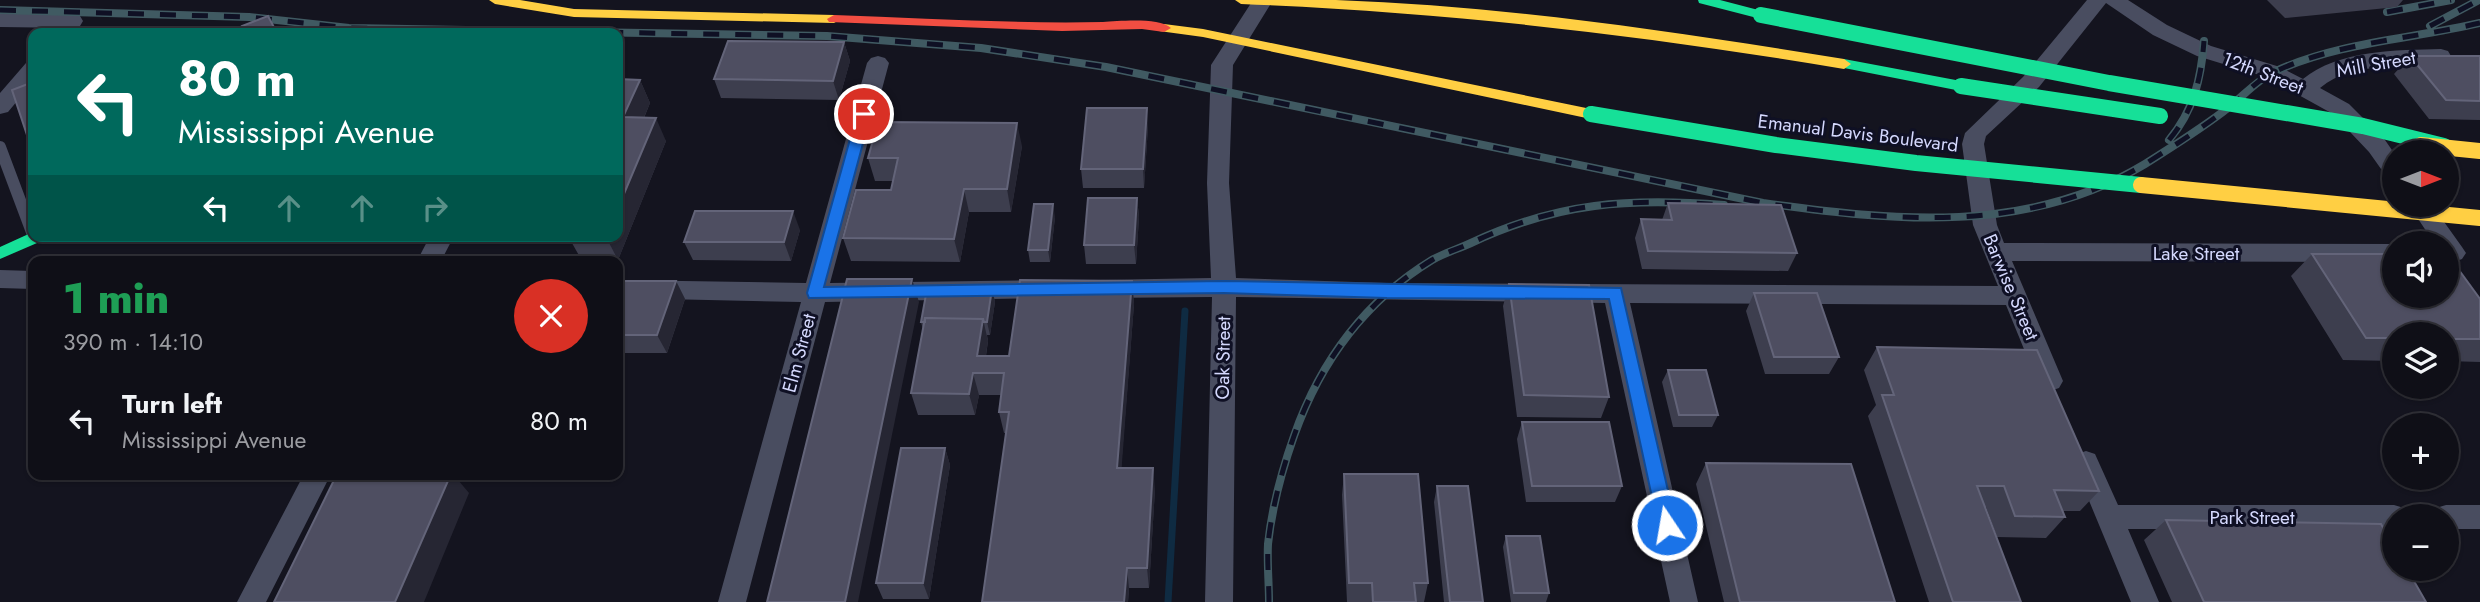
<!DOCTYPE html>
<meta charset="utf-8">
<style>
body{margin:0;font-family:Jost,sans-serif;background:#1d1d24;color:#f1f3f6;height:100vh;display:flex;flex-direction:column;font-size:26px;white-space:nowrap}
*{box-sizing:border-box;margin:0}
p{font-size:23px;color:#9b9ca1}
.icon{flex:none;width:38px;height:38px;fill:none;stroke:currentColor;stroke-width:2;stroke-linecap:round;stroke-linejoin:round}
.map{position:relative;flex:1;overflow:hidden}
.panel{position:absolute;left:28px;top:256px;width:595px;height:224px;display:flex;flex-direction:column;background:#0f0f17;border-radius:14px;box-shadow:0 2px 5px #0004,0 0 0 2px #2f2f36}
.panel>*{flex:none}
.banner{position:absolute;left:28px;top:28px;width:595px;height:214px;border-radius:14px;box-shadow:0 2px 5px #0004,0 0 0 2px #2f2f36;background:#00695c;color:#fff;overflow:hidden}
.needle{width:46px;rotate:90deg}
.controls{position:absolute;left:2382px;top:140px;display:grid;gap:14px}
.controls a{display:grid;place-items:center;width:77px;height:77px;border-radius:50%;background:#0f0f17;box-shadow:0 2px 5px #0004,0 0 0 2px #2f2f36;font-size:35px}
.pin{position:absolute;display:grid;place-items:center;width:60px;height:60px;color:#fff;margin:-30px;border:4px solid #fff;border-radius:50%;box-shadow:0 2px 7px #0007}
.me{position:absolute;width:77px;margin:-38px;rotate:348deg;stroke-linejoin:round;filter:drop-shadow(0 0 5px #0008)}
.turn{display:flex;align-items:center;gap:24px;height:147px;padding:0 35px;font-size:32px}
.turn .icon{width:91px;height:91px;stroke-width:2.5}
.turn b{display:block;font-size:49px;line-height:60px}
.lanes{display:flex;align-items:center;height:66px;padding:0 35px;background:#0003;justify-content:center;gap:35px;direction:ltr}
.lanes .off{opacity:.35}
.round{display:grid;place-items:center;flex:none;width:74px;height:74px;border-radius:37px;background:#1d1d24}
.overview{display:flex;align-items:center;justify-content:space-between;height:119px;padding:0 35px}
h1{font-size:42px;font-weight:800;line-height:52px;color:#1e9e55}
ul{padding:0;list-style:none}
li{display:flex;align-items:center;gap:21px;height:91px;padding:0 35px}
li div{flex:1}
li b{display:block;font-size:26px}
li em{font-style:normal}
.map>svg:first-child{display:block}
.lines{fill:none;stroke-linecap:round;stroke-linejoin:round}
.stream{stroke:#0f2b42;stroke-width:7}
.lane{stroke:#494d60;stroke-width:12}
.street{fill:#494d60;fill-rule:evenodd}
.fast{fill:#16e098;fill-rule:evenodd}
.slow{fill:#ffcf43;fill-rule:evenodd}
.jam{fill:#f24e42;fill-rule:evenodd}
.rail-casing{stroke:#405a62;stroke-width:8}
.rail{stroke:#0f1024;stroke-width:5;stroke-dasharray:16;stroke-linecap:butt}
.fast-bridge{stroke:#16e098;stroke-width:16}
.slow-bridge{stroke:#ffcf43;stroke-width:16}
.wall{fill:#3d3e4e}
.shaded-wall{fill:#262633}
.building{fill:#4e4e61;stroke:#636479;stroke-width:2}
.route{fill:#1a73e8;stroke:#114b97;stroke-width:2}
.labels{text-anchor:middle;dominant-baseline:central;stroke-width:6;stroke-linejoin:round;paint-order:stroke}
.street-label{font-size:19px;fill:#d4d8fd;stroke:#0f1024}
</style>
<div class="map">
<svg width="2480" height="602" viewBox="0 0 2480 602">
<rect width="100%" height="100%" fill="#14141f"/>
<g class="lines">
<path class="stream" d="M1168,602L1185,311"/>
<path class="lane" d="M0,147L33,235"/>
<path class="street" d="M1253,0H1273L1233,65L1229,183L1236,278L1387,283L1998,286L1973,225L1962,144L1965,133L2023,77L2087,0H2128L2167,25L2211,46L2280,67L2303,79C2338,50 2397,50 2441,49L2448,51L2451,56L2448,61C2406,73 2357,57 2320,88L2349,104L2385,140L2394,153V178L2386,176L2369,152L2333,114L2266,77L2197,56L2153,35L2106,3L2039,87L1986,136L1984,144L1997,225L2004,243L2394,244V262L2012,261L2063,381L2059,388L2050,391L2041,388L2037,381L2006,305L1630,303L1698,602H1670L1605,303L1236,297L1233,602H1205L1212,297L1099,298L1090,296L1087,289L1090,282L1099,280L1211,278L1207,183L1211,65Z
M0,13L73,14L80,16L83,21L80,26L73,28L0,27Z
M878,56L885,58L889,63L830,283L1052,280L1061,282L1064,289L1061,296L1052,298L825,302L746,602H718L801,302L618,298V280L806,283L867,63L871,58Z
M33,61V82L8,112L0,114V93L26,63Z
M2409,205H2432L2462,247L2466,253L2462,259L2454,262L2446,260V243H2434Z
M430,236H454L441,261H417Z
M0,270L33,271V289L0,288Z
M2086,451L2095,454L2118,505H2394L2404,508L2407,516H2394V529H2128L2159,602H2131L2073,462L2077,454Z
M304,474H331L266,602H237Z
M2446,505H2480V529H2446V516H2433L2436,508Z"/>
<path class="fast" d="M1698,0H1720L1766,12L1768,15L1761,19L1699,3Z
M1844,59L1961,81L1968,86L1961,91L1839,67L1837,64L1839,61Z
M33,232V236H46L44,240L0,259V247Z"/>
<path class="slow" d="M489,0H520L574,9L834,15L841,19L834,23L574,17L495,4Z
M1235,0C1268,0 1302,0 1336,0C1506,6 1676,32 1844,59L1851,64L1844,69C1644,35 1444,12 1241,4Z
M1164,24L1203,29L1591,109L1598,114L1591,119L1203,37L1159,31L1157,28Z"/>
<path class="jam" d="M834,15C923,18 1013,24 1103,22C1119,21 1159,17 1171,28L1164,32L1142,29L1062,31L829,22L827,19Z"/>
<defs>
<path id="rail" d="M0,10L249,17L349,28L827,36L981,48L1106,67L1763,203C1893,221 2028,235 2145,164C2172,147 2199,130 2224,111C2241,99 2255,81 2274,72C2338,42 2412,39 2480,23
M2387,12L2451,0
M2430,26L2479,0
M2169,140C2194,110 2201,79 2204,41
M1269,602C1269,583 1267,563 1268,544C1272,507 1282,470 1294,436C1320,362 1365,301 1432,260C1444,253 1458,249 1471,243C1558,202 1629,198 1724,205"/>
</defs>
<use href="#rail" class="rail-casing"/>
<use href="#rail" class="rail"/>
<path class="fast-bridge" d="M1761,15L2109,83L2363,126L2444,146
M1961,86L2160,116
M1591,114L1776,145L1916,163L2141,185"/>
<path class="slow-bridge" d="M2421,145L2480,151
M2141,185L2480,218"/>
</g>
<path class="wall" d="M2267,0H2403L2397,7L2285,18Z
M844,42L850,61L839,100L721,98L714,79Z
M2410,56H2480V120L2429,119L2394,74Z
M640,80L650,103L644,118L666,141L618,260L581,259L568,236Z
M1148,126L1144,188H1083L1081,169Z
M1022,146L1011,212H969L960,262L851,261L843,238L891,190L893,181H875L868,158Z
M1137,198L1139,217L1136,264H1086L1084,245Z
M1668,203L1797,253L1788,271L1642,269L1635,238L1641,219L1662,220Z
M1055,217L1050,262H1030L1028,250Z
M800,230L791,261L693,260L684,242Z
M2312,254L2480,299V362L2446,361V334H2394V361L2343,360L2291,276Z
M618,281H676L685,299L667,353H618Z
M1132,281L1134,304L1121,468L1155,489L1149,588H1129L1128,602H982L1006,433H1004L999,412L1001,395H979L975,415H918L911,393L923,330L921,322L992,289L995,302L990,335H987L988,341L986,356H1009Z
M1509,284L1609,397L1601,418L1517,417L1503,306Z
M1754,293L1839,357L1829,374H1765L1746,311Z
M1877,347L2099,491L2080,511H2063L2065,517L2046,538L1997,537L1986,507H1985L2021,602H1929L1868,416L1876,405L1864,370Z
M1668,370L1718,415L1712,427H1673L1662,382Z
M1522,422L1622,486L1615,502H1526L1517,439Z
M945,448L950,465L929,599H883L876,583Z
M1706,463L1895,602H1724L1696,484Z
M1344,474L1428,583L1424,602H1347L1342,495Z
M1437,486L1483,602H1444L1434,502Z
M2166,520L2426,602H2172L2144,540Z
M1506,536L1549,593L1546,602H1511L1503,547Z"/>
<path class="shaded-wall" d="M844,42L850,61L839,100L833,81Z
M640,80L650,103L634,141L623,117Z
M1147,108L1148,126L1144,188L1143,169Z
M656,118L666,141L618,260L606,237L618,236V208Z
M1017,123L1022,146L1011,212L1007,189Z
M964,189L969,212L960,262L954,239Z
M1137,198L1139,217L1136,264L1134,245Z
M1053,204L1055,217L1050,262L1048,250Z
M793,211L800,230L791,261L784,242Z
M912,279L919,302L858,602H845Z
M676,281L685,299L667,353L657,335Z
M1132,281L1134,304L1120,489L1117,468Z
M992,289L995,302L990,335L987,322Z
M983,319L988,341L983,373L977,356Z
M973,373L979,395L975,415L969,394Z
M945,448L950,465L929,599L923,583Z
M1153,468L1155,489L1149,588L1147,568Z
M451,474H453L469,493L424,602H395Z
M1127,568L1129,588L1128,602H1124Z"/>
<path class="building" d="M268,16L277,33H236L244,30L242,26Z
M728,41L844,42L833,81L714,79Z
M2410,56H2480V101L2446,100Z
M618,79L640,80L623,117L656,118L618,208Z
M33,82V153L12,90Z
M1087,108H1147L1143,169H1081Z
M878,122L1017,123L1007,189H964L954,239L843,238L856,190H891L898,158H868Z
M1088,198H1137L1134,245H1084Z
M1668,203L1781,205L1797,253L1648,251L1641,219L1672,220Z
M1034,204H1053L1048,250H1028Z
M695,211H793L784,242H684Z
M2312,254H2394V296H2446V255H2448L2480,299V339H2446V334H2394V338H2366Z
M847,279H912L845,602H767Z
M1020,280L1132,281L1117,468H1153L1147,568H1127L1124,602H982L1009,412H999L1004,373H973L969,394L911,393L925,318L983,319L977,356H1009Z
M618,281H676L657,335H618Z
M1509,284L1589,285L1609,397L1524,395Z
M927,289H992L987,322H984L983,319L925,318V322H921Z
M1754,293H1817L1839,357H1774Z
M1877,347L2037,350L2099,491L2054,490L2065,517L2015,516L2004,486H1977L2021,602H1953L1882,395H1894Z
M1668,370H1706L1718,415H1679Z
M1522,422H1609L1622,486H1532Z
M901,448H945L923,583H876Z
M1706,463L1851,464L1895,602H1740Z
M337,474H451L395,602H274Z
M1344,474H1418L1428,583H1414L1416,602H1373L1372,583H1349Z
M1437,486H1468L1483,602H1450Z
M2166,520L2381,524L2394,547V569H2407L2426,602H2204Z
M1506,536H1540L1549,593H1514Z"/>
<path class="route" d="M864,110L871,114L824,287L1224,281L1621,288L1676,525L1673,530L1667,533L1660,530L1658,525L1609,299L1387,298L1224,293L809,298L807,293L857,114Z"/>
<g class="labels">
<g class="street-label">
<text transform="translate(2376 64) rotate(-10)">Mill Street</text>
<text transform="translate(2263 73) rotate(21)">12th Street</text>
<text transform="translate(1858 133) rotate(7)">Emanual Davis Boulevard</text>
<text x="2196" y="253">Lake Street</text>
<text transform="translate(2011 287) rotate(67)">Barwise Street</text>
<text transform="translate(799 353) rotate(-75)">Elm Street</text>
<text transform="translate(1223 358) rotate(-89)">Oak Street</text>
<text x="2252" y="517">Park Street</text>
</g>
</g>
</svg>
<div class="controls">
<a><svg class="needle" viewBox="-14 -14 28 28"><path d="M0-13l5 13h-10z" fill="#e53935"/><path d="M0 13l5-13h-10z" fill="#9b9ca1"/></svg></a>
<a><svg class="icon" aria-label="sound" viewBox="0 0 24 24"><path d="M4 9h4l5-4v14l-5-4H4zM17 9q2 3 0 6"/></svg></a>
<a><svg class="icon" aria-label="layers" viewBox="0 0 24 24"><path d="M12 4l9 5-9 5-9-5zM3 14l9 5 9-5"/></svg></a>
<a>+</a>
<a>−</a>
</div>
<div class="pin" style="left:864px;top:114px;background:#d93025"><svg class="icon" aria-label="arrive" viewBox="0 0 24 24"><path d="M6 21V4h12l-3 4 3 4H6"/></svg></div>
<svg class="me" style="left:1667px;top:525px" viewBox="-20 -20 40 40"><circle r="17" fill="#1a73e8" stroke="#fff" stroke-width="3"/><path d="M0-11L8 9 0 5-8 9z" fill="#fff"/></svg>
<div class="banner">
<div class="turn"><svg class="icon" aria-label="left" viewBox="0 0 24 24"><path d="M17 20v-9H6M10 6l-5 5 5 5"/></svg><div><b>80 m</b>Mississippi Avenue</div></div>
<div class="lanes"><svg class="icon" aria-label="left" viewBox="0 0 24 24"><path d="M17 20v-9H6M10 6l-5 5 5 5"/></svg><svg class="icon off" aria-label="ahead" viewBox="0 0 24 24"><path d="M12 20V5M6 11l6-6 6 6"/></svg><svg class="icon off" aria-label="ahead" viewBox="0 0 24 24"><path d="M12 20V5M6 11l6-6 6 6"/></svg><svg class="icon off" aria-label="right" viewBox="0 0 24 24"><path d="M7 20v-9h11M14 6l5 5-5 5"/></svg></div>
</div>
<section class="panel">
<div class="overview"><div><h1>1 min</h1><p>390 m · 14:10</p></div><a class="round" style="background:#d93025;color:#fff"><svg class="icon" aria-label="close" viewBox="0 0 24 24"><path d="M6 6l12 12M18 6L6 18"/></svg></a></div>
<ul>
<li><svg class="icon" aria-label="left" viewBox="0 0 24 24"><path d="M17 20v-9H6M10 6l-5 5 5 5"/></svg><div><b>Turn left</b><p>Mississippi Avenue</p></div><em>80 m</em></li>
</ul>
</section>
</div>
